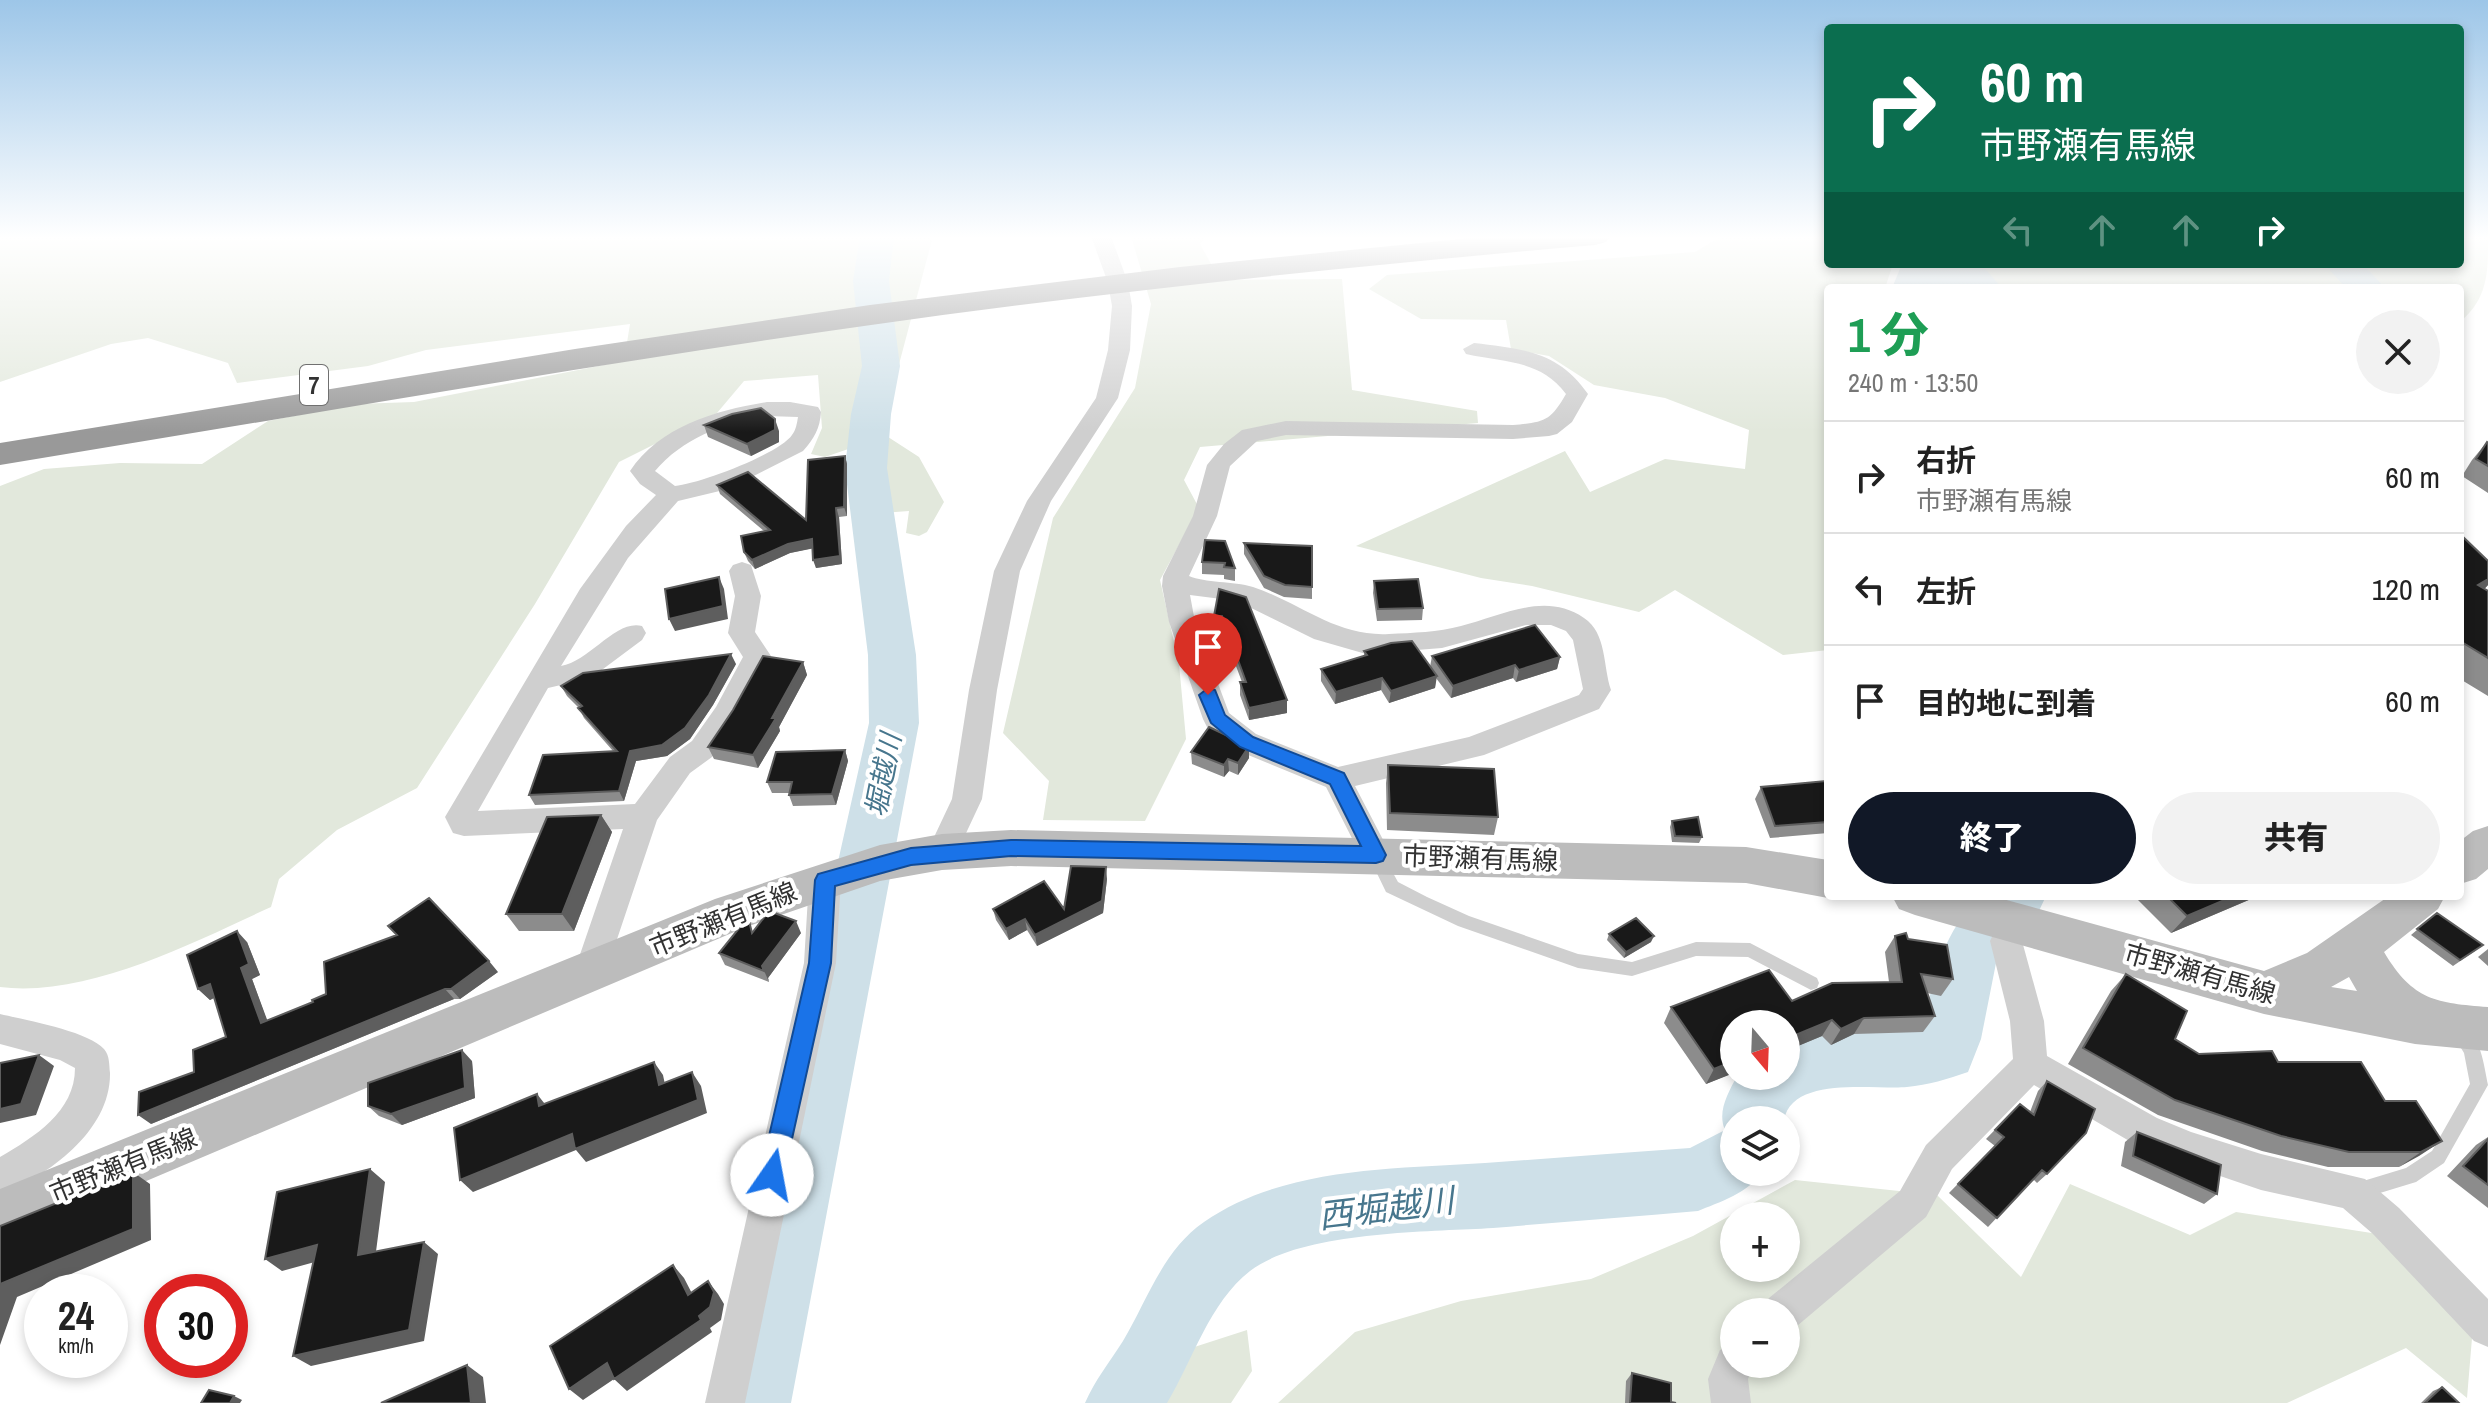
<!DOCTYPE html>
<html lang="ja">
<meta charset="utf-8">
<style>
body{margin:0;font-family:"Archivo Narrow","Noto Sans JP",sans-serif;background:#f2f2f2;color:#222;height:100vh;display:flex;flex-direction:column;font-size:30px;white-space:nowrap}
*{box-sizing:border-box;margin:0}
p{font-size:26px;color:#767676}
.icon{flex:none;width:44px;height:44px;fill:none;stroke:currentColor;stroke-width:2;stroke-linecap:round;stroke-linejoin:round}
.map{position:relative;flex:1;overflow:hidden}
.side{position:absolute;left:1824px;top:284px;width:640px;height:616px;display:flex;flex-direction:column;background:#fff;border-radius:8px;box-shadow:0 4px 12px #0003}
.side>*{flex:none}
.guide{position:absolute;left:1824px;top:24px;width:640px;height:244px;border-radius:8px;box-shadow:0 4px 12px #0003;background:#0b6e4f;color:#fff;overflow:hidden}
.needle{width:52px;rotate:161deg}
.tools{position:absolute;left:1720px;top:1010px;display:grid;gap:16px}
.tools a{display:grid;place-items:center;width:80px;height:80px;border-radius:50%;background:#fff;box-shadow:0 4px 12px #0003;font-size:40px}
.speed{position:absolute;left:24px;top:1274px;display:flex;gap:16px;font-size:40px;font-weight:700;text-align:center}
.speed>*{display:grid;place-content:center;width:104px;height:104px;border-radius:50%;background:#fff;box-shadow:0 4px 12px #0003;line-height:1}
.speed small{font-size:20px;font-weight:400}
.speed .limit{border:12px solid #d22;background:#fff;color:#111}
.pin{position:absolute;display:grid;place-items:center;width:68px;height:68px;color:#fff;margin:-82px -34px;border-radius:50% 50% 50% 0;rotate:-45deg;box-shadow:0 0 8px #0007}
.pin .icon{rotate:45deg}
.me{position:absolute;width:88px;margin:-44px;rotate:12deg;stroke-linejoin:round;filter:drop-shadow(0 0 6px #0008)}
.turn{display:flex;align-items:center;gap:28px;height:168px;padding:0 24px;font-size:36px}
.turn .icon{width:104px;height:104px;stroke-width:2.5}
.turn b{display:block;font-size:56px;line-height:68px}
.lanes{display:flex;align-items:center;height:76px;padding:0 24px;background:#0003;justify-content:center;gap:40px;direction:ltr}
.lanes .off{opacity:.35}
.round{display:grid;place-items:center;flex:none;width:84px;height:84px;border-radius:42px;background:#f2f2f2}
.summary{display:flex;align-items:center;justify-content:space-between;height:136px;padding:0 24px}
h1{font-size:48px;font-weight:800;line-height:60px;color:#1e9e55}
.cta{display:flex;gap:16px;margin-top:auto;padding:16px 24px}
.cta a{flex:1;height:92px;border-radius:48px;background:#111827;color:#fff;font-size:32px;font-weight:800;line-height:92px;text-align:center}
.cta a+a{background:#f2f2f2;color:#222}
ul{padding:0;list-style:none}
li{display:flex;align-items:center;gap:24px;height:112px;padding:0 24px;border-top:2px solid #e0e0e0}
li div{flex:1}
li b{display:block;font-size:30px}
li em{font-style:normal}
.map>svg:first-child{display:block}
.green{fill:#e2e8dc;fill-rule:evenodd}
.water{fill:#cee0e8}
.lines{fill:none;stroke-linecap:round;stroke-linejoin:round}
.river{fill:#cee0e8;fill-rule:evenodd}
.lane{fill:#cfcfcf;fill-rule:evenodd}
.street{fill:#cfcfcf;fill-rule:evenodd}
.secondary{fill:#bcbcbc;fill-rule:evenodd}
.highway{fill:#999;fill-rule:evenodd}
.wall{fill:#8c8c8c}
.shaded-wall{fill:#5e5e5e}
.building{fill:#191919;stroke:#5e5e5e;stroke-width:2}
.route{fill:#1a73e8;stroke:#114b97;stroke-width:2}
.labels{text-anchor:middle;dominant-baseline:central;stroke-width:8;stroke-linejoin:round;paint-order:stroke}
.shield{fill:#fff;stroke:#707070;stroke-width:2}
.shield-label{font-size:24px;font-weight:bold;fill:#323232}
.street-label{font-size:26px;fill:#323232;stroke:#fff}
.water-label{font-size:28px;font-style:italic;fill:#47768d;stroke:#fff}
.near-water-label{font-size:34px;font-style:italic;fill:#47768d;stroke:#fff}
</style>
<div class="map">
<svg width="2488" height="1403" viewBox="0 0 2488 1403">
<rect width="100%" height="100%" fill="#fff"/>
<path class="green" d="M0,236H933L893,387L885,435L919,457L944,502L927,532L919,536L906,533L909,511L882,513L857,446L825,457L811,454L822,428L818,375L744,381L717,413L619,462L535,604L417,788L337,830L279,879L271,907C194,942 87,998 0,987V486L44,469L120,463L202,464L268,421L355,404L414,402L624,361L630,324L426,350L368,366L237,383L228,363L148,338L111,344L0,382Z
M1131,236H1207L1200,244L1220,280L1342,279L1352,390L1477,411L1478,423L1200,447L1184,480L1199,508L1160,580L1179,664L1186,739L1145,821L1043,820L1049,781L1003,733L1053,518L1135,388L1151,304Z
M1722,236H1828V264H1893L1885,288H1828V650L1783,655L1675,590L1639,612L1532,586L1481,578L1356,546L1565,451L1590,492L1665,459L1745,469L1749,430L1665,398L1594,385L1549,356L1511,349L1506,320L1421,319L1369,289L1387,275L1695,252Z
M2460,236H2488C2488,274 2488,298 2460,322V288H1983L1974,264H2460Z
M1795,1180L1937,1195L2021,1277L2070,1184L2190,1235L2236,1212L2378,1234L2473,1326L2467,1398L2406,1348L2287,1403H1278L1355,1332L1461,1301L1591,1279L1693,1236ZM1734,1216H1786V1268H1734ZM1734,1312H1786V1364H1734Z
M1247,1330L1252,1371L1231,1403H1158L1182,1351Z"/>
<path class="water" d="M1902,264H1981L2002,288H1892Z"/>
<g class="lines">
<path class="river" d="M860,236H894L889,281L900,366L891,414L887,468L916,655L919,723L791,1403H717L869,723L868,655L845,468L851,414L862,366L853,281Z
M2324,264H2363L2385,288H2346Z
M1981,896H2046L2038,913L1997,958L1981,1039L1968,1072C1948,1079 1928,1085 1907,1087C1875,1090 1792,1075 1784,1120H1734V1172H1760C1752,1192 1717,1203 1698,1211C1630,1217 1561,1222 1493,1228C1428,1232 1302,1231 1250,1271C1209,1303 1193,1360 1167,1403H1085C1095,1380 1109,1363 1123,1341C1147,1301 1163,1250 1204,1222C1283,1167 1393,1169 1485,1163C1553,1158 1622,1153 1690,1148L1725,1130C1717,1112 1728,1093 1737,1076H1786V1044L1831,1031L1923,1028C1934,977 1941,934 1981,896Z"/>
<path class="lane" d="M1378,853L1383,855L1398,882L1427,897L1469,916L1578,954L1632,962L1696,942L1750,943L1817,978L1819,983L1817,988L1811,990L1748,957L1696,956L1632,976L1578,968L1458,926L1386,892L1370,859L1373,855Z
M2461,1025C2481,1034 2484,1066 2488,1085L2444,1163L2416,1182L2357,1200L2350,1197L2348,1191L2350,1185L2406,1168L2432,1151L2470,1084L2464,1053L2452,1033L2455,1028Z"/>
<path class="street" d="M1091,236H1111L1128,283L1132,306L1130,350L1118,398L1051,501L1020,571L997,690L982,799L953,861L942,865L931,861L927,852L952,799L969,690L994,571L1027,501L1096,398L1108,350L1112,306L1108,283Z
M1474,343C1523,349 1558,351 1588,394L1572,422L1557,434L1549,436L1513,439L1286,435L1257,441L1230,466L1217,516L1189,576C1205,583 1233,581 1253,587C1301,603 1336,637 1389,634C1413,633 1438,632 1461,626C1501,616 1545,591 1584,618C1607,633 1603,667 1611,690L1599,709L1484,755L1355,786L1391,855L1387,864L1376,868L1365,864L1326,787L1236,750L1207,727L1203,719L1169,622L1162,586L1163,576L1193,516L1207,465L1224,444L1242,430L1286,421L1513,425C1544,422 1550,422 1566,394C1540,359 1505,363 1466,354L1463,349ZM1190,595L1237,601L1314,639L1366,654L1442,648L1526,625H1551L1566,631L1573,640L1583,689L1579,695L1469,737L1338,767L1256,734L1229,713L1195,622Z
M767,402H790L818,407L821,412C820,428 814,439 803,451L728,489L678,501L628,558L561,666C590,661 616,619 642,626L646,633L642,640L591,678L548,688L478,811L635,804L670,757L692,741L716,707L743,657L728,633L735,596L729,571L733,565L742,562L751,565L761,596L755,632L771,656L736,721L712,757L690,773L657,820L606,972L602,982L590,986L578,982L574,972L623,829L464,836L453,833L445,817L580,589L626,526L656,495L640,484L630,471C660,426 717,410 767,402ZM767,416L798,417C797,423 796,430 792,435C779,454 699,484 675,486L655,471C683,438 724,423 767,416Z
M825,867L836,871L841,880L836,963L745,1403H705L804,963L809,880L814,871Z
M2015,907L2026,911L2031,921L2022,941L2044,1021L2047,1056L2157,1118L2191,1132L2261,1154L2365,1179L2399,1208L2488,1299V1347L2474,1341L2373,1234L2343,1208L2261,1190L2191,1166L2131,1142L2034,1085L1952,1169L1926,1217L1797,1326L1786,1330V1312H1763L1769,1298L1900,1191L1926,1145L2013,1059L2010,1021L1990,941L2004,911Z
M0,1014C25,1020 88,1031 104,1049C110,1056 109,1065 110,1073C111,1131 48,1176 0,1195V1157C34,1137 75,1112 75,1068L60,1060L0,1044Z
M1734,1344V1364H1754L1748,1379L1751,1403H1711L1708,1379L1720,1350Z"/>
<path class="secondary" d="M2488,826V869L2476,879L2460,884V841L2473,831Z
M1011,830L1746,847L1828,860V896H1832L1828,898L1746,883L1011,866L942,870L880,881L746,927L0,1243V1189L715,899L880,845L942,834Z
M1892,896H1992L2264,971L2307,953L2389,896H2445L2438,909L2384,952C2413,1001 2437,1003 2488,1007V1051L2415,1044L2264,1014L1915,915L1899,909ZM2349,977L2357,991L2331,987Z"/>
<path class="highway" d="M1491,236H1610L1606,242L1595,245C1353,266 1112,291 871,325C580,366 290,418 0,465V443L575,349L870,305L1180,267Z"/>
</g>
<path class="wall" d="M704,425L779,431V442L751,456L708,437Z
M2487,442L2488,443V493L2462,476L2472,460Z
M845,456L847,464V516L839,517L842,564L816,568L813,548L790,553L755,569L748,561L744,552L764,531L720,494L717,485L806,520Z
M2460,534L2488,561V585L2484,589L2488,591V696L2460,679Z
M1205,540L1235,568V581L1224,579V575L1202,574V562Z
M1244,543L1312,546V599L1284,597L1264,588L1244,554Z
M1374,581L1423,608L1422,620L1377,621L1373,593Z
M1246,597L1287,713L1249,720L1240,695V682H1242L1222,629L1214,628V616Z
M1364,651L1430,667L1432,656L1560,657L1557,669L1516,682L1513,678L1451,698L1436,678L1435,688L1389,703L1381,690L1335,704L1321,681V669L1364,656Z
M803,662L807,675L779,727L780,731L758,768L714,759L708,747Z
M736,664L713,705L690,739L667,756L636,761L624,801L535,805L529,795L613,751L584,718L579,708L567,696L561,686Z
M1249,746V758L1238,775L1229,771L1224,777L1192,764L1191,752Z
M845,750L848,761L836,805L793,806L789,795V793H772L767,782Z
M1388,765L1498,817L1494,835L1387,830L1386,783Z
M1828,786V833L1770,838L1755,799L1761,787Z
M601,815L612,832L574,931H519L506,914Z
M1672,821L1702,837L1699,843L1672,842L1670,827Z
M1107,879L1103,913L1037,946L1027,930L1009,940L996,920L993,909H1064Z
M2134,896H2258L2171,933Z
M2437,913L2475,951L2453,966L2411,935Z
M754,931L801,933L768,978L769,982L725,965L719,953Z
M1609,934L1651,942L1624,958L1607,940Z
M1895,936L1908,939L1953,979L1941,996L1927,993L1935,1016L1923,1032L1854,1034L1831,1045L1822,1036L1706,1084L1664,1023L1671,1007L1792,1001L1889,982L1885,952Z
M247,942L260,975L252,979L267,1021L498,972L460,999H454L151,1124L194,1072L226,1037L214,998L210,1000L198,989Z
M2488,949V966L2478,957Z
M2126,974L2175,1039L2199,1054L2278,1062L2385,1101L2442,1141L2399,1167H2328L2262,1151L2158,1115L2068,1064L2111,991Z
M472,1061L475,1098L402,1125L379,1116L368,1106Z
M2047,1081V1174L2037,1183L2033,1179L1988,1227L1949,1193L1995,1146L1986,1139L2020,1104L2030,1112L2038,1091Z
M2137,1132L2217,1194L2204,1204L2121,1166L2125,1142Z
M2488,1137V1208L2447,1176L2476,1145Z
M1632,1373L1671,1402L1676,1403H1625L1626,1381Z
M2442,1387L2459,1403H2421L2433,1391Z"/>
<path class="shaded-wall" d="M775,419L779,431V442L751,456L747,444Z
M845,456L847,464V516L844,507Z
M836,508L839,517L842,564L816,568L813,560Z
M812,539L815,548L790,553L755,569L752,560L788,544Z
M719,577L724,589L728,619L675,631L669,619Z
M2488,579V585L2478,596V585Z
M731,654L736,664L713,705L690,739L667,756L636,761L624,801L619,791L630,751Z
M1560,657L1557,669L1516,682L1519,670Z
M803,662L807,675L779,727L780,731L758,768L753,755Z
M1515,665L1513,678L1451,698L1453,686Z
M1437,676L1435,688L1389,703L1391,691Z
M1382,678L1381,690L1335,704L1336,692Z
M1287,700V713L1249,720V708Z
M1249,746V758L1238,775V763Z
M845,750L848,761L836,805L832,794Z
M1228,759L1229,771L1224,777V765Z
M601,815L612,832L574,931L562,914Z
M1106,867L1107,879L1103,913L1037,946L1035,935Z
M2234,896H2258L2171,933L2187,916Z
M1025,919L1027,930L1009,940L1006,929Z
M796,921L801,933L768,978L769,982L762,966Z
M237,931L247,942L260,975L252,979L272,1033L261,1023L241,968Z
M1654,936L1651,942L1624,958L1626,952Z
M489,961L498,972L460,999L451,989Z
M210,984L221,994L210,1000L198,989Z
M445,989L454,999L151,1124L138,1115Z
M1864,1018L1854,1034L1831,1045L1841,1029Z
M1832,1020L1822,1036L1786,1051V1039Z
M462,1050L472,1061L475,1098L402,1125L391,1114Z
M39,1055L54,1066L36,1115L0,1123V1109Z
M1734,1061V1073L1706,1084L1714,1069Z
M654,1062L663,1075L668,1099L659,1085Z
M692,1072L701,1086L707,1113L586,1162L576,1150L473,1192L460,1180Z
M537,1094L548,1108L539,1106Z
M2442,1141L2419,1156L2399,1167L2421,1152Z
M370,1169L385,1182L374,1267L358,1255Z
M133,1172L150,1184L151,1240L17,1297L0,1345V1284Z
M424,1242L438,1254L424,1341L311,1366L293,1356Z
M317,1245L333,1257L282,1271L265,1259Z
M673,1265L684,1278L699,1307L688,1295Z
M708,1281L718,1294L724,1304L721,1320L710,1328L712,1332L627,1391L614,1379L699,1316Z
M607,1363L620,1375L583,1400L569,1389Z
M467,1365L483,1377L486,1403H471Z
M234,1396L242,1400L240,1403H230Z"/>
<path class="building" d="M761,408L775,419V430L747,444L704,425L732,414Z
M2487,442L2488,443V466L2476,459Z
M845,456L844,507L836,508L840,556L813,560L812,539L788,544L752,560L744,552L741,536L770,530L717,485L748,472L806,520L808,460Z
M2460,534L2488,561V579L2478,585L2488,591V658L2460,641Z
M1205,540L1225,541L1235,568L1224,567L1225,563L1202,562Z
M1244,543L1312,546V587L1285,585L1264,576Z
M719,577L723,606L669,619L665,589Z
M1418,579L1423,608L1378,609L1374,581Z
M1219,589L1246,597L1287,700L1249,708L1240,682H1246L1222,616H1214Z
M1535,625L1560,657L1519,670L1515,665L1453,686L1432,656Z
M1412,641L1437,676L1391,691L1382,678L1336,692L1321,669L1367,655L1364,651L1391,643Z
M731,654L709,695L685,728L662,745L630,751L619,791L529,795L543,755L617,751L578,708L582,706L561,686L583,673Z
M763,656L803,662L772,718H776L753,755L708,747L733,710Z
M1209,727L1249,746L1238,763L1228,759L1224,765L1191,752Z
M845,750L832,794L789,795L792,782H767L776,752Z
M1388,765L1494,769L1498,817L1390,813Z
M1826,781L1828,786V822L1775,826L1761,787Z
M601,815L562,914H506L547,817Z
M1698,817L1702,837L1675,836L1672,821Z
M1071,866L1106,867L1102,901L1035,935L1025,919L1006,929L993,909L1044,881L1064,909Z
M2167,896H2234L2187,916Z
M429,898L489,961L451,989H445L138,1115L139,1092L194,1072L193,1050L226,1037L210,984L198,989L187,955L237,931L249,964L241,968L261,1023L313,1002L312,1000L326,994L324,962L397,935L388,926Z
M769,911L796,921L762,966L764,971L719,953L748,917L752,933Z
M2437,913L2483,945L2460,960L2417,929Z
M1636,918L1654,936L1626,952L1609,934Z
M1906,933L1908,939L1947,945L1953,979L1921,974L1935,1016L1864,1018L1841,1029L1832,1020L1786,1039V1024H1734V1061L1714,1069L1671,1007L1769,970L1792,1001L1832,983L1902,982L1895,936Z
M2126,974L2187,1011L2175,1039L2199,1054L2272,1051L2278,1062H2361L2385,1101H2416L2442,1141L2421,1152H2349L2281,1136L2175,1100L2083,1048Z
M462,1050L465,1088L391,1114L368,1106V1083Z
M39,1055L21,1104L0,1109V1063Z
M654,1062L659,1085L692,1072L698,1100L575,1149L572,1134L460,1180L454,1128L537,1094L539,1106Z
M2047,1081L2095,1109L2086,1133L2047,1174L2042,1170L1997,1218L1958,1184L2004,1137L1995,1130L2020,1104L2034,1115Z
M2137,1132L2221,1165L2217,1194L2133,1156Z
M2488,1139V1185L2463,1166Z
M370,1169L358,1255L424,1242L409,1330L293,1356L317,1245L265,1259L277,1192Z
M133,1172V1229L0,1284V1226Z
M673,1265L688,1295L708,1281L714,1292L710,1307L699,1316L701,1320L614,1379L607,1363L569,1389L550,1346Z
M467,1365L471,1403H381Z
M1632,1373L1671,1383V1402L1676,1403H1630Z
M2442,1387L2459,1403H2425Z
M209,1390L234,1396L230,1403H201Z"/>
<linearGradient id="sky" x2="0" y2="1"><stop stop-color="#9dc6e8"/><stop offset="0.55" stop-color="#fff"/><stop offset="1" stop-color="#fff" stop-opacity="0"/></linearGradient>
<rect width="2488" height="432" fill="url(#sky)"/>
<path class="route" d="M1208,688L1215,690L1225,715L1253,737L1344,773L1386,855L1383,861L1376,863L1011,856L911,865L835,886L831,963L784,1175L780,1183L772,1187L764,1183L760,1175L809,963L815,880L818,874L911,848L1011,840L1361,846L1330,784L1240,747L1211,723L1199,695Z"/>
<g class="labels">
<rect class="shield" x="300" y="365" width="28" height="40" rx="6"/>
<g class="shield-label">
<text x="314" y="385">7</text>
</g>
<g class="street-label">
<text transform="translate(1480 858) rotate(2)">市野瀬有馬線</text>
<text transform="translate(723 919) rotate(-22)">市野瀬有馬線</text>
<text transform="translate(2200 973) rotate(16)">市野瀬有馬線</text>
<text transform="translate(123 1165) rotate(-22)">市野瀬有馬線</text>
</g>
<g class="water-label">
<text transform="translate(883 775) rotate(-79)">堀越川</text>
</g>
<g class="near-water-label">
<text transform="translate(1386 1208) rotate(-7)">西堀越川</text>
</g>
</g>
</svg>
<div class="tools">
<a><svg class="needle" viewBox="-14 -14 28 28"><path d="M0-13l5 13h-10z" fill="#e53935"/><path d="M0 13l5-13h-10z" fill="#767676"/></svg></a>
<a><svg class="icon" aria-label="layers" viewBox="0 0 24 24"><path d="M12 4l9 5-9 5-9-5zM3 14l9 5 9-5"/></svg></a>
<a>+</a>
<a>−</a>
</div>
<div class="speed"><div>24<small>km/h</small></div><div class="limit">30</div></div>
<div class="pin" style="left:1208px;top:695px;background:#d93025"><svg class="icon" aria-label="arrive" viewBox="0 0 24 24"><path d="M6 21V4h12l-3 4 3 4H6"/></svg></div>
<svg class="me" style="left:772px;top:1175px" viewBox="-20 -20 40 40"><circle r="19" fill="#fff"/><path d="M0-13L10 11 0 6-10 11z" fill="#1a73e8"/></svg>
<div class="guide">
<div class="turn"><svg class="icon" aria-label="right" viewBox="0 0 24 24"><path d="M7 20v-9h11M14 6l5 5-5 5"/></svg><div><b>60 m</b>市野瀬有馬線</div></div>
<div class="lanes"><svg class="icon off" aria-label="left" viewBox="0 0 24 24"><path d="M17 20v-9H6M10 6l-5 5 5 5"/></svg><svg class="icon off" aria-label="ahead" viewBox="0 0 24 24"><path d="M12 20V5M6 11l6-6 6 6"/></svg><svg class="icon off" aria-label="ahead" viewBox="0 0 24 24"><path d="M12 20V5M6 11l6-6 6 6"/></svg><svg class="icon" aria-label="right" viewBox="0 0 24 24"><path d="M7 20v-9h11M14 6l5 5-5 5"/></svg></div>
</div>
<section class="side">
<div class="summary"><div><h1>1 分</h1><p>240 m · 13:50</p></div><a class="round"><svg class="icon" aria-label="close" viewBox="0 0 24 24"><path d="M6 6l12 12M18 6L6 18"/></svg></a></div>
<ul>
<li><svg class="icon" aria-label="right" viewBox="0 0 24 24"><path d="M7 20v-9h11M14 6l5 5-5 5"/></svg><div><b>右折</b><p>市野瀬有馬線</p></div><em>60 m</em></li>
<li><svg class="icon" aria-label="left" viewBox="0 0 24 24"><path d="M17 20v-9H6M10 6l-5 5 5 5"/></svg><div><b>左折</b></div><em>120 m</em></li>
<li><svg class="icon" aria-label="arrive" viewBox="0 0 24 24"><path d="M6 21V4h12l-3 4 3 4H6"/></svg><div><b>目的地に到着</b></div><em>60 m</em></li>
</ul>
<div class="cta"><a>終了</a><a>共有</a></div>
</section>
</div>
